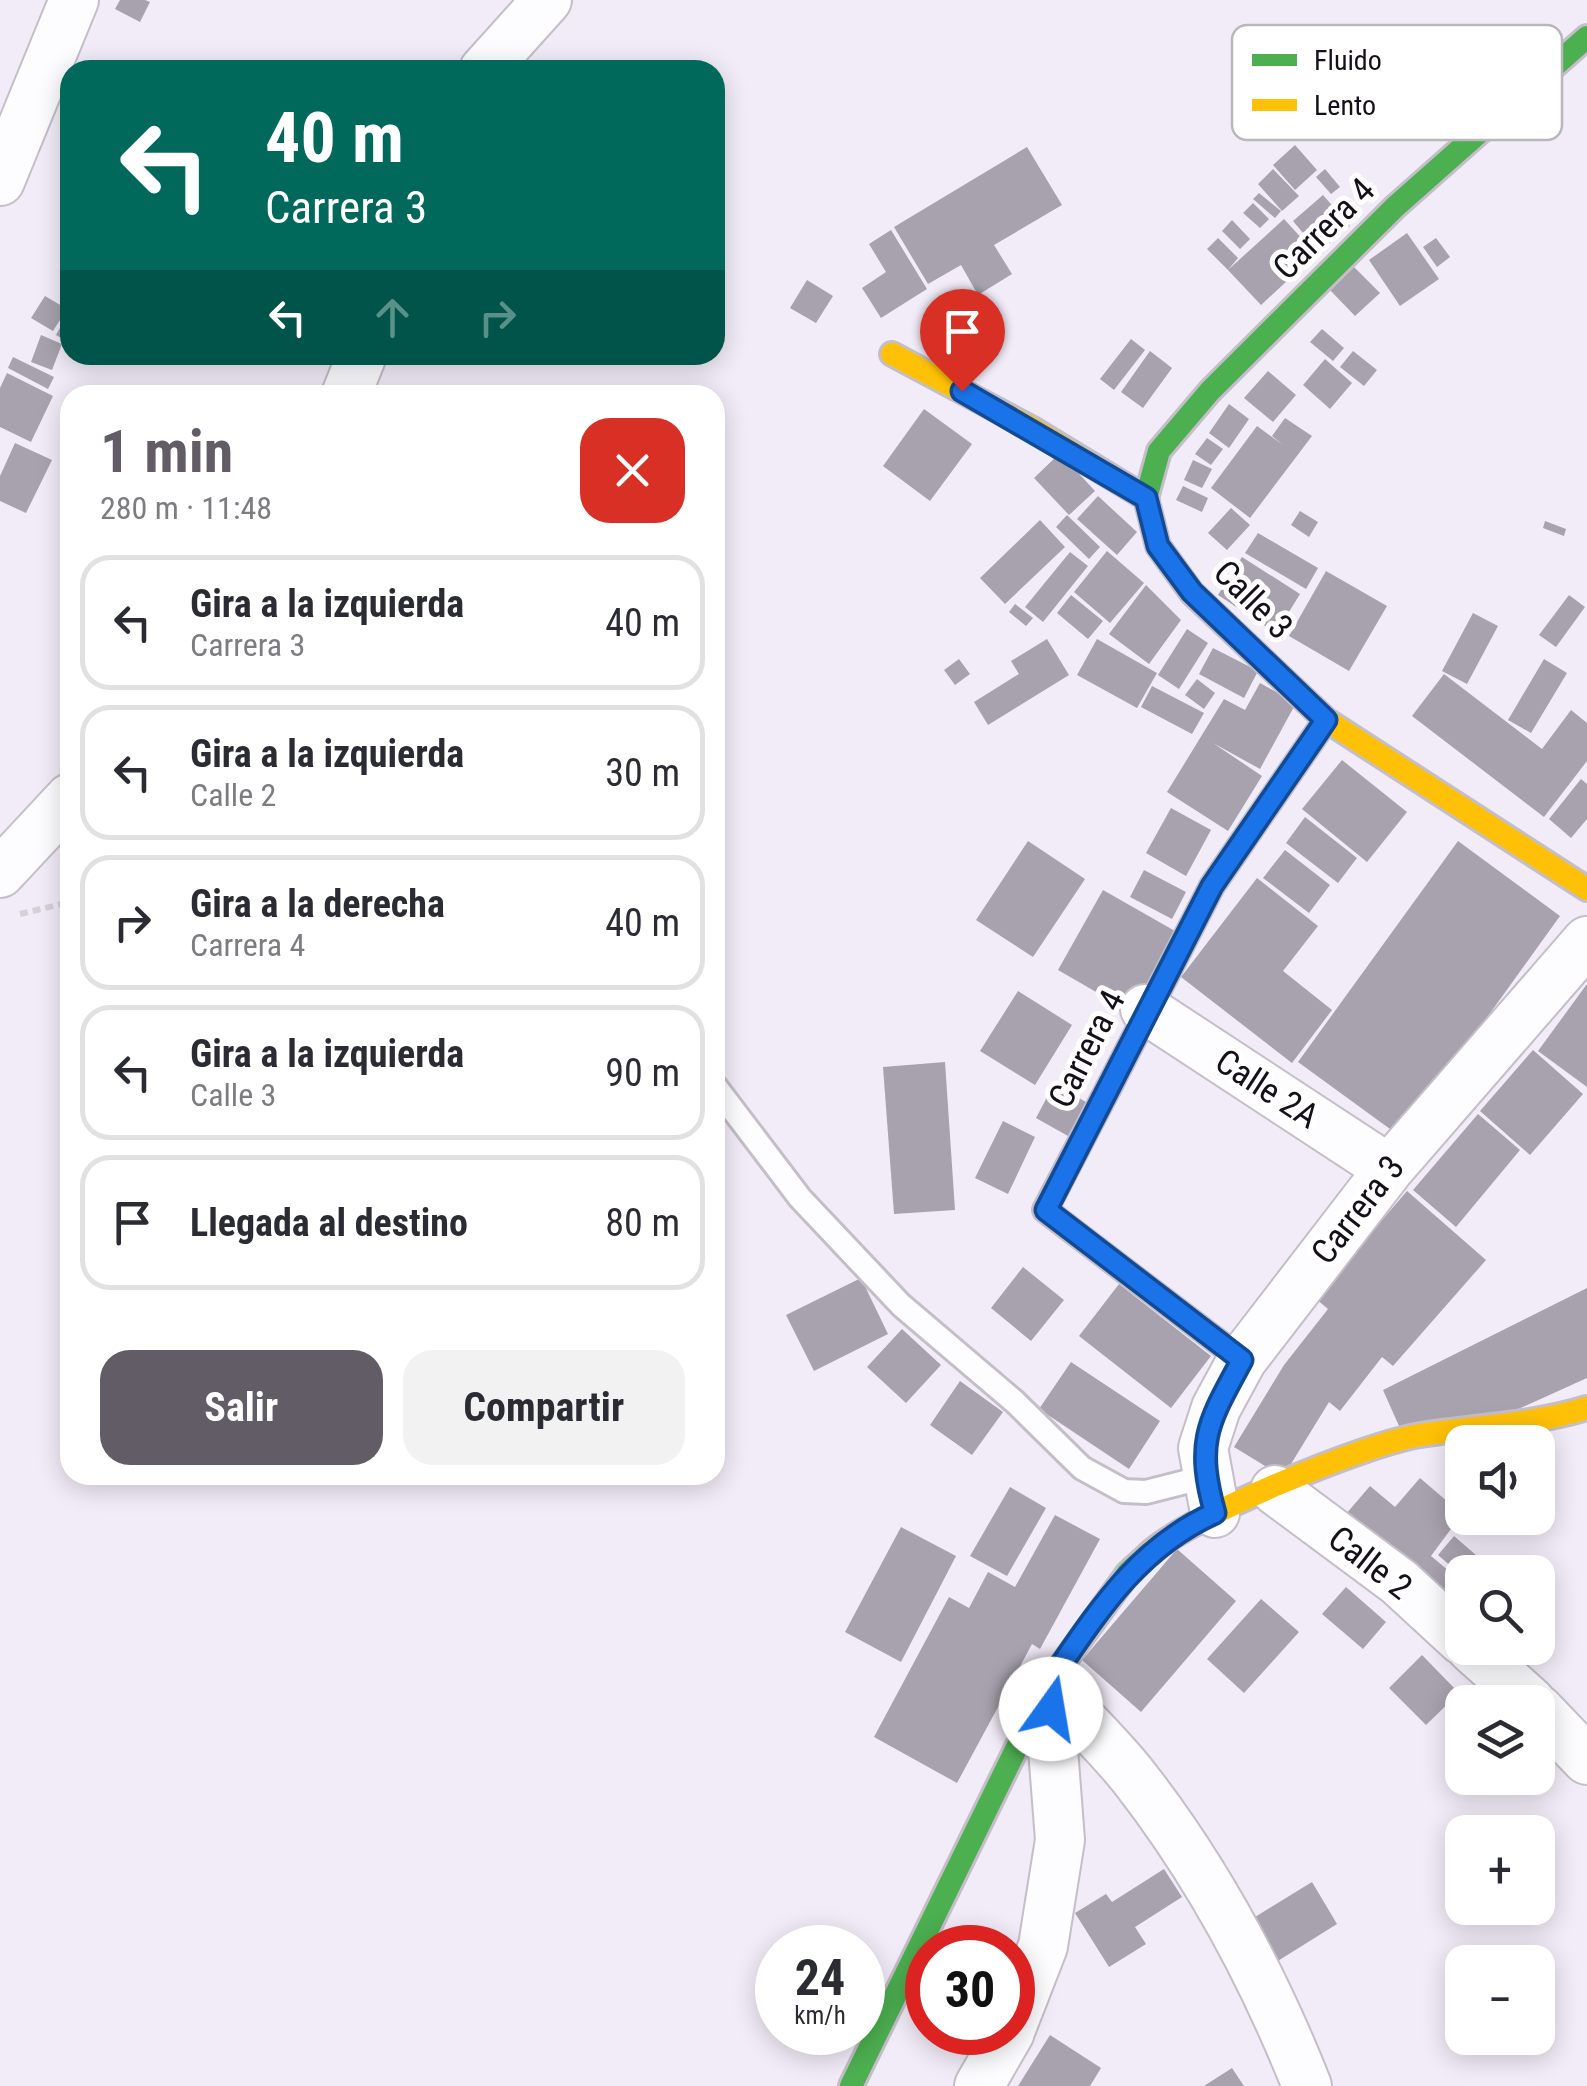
<!DOCTYPE html>
<html lang="es">
<meta charset="utf-8">
<style>
body{margin:0;font-family:"Roboto Condensed",sans-serif;background:#f2f2f3;color:#2b2b33;height:100vh;display:flex;flex-direction:column;font-size:38px;white-space:nowrap}
*{box-sizing:border-box;margin:0}
p{font-size:32px;color:#7c7c81}
.icon{flex:none;width:55px;height:55px;fill:none;stroke:currentColor;stroke-width:2;stroke-linecap:round;stroke-linejoin:round}
.map{position:relative;flex:1;overflow:hidden}
.side{position:absolute;left:60px;top:385px;width:665px;height:1100px;display:flex;flex-direction:column;background:#fff;border-radius:30px;box-shadow:0 5px 25px #0003}
.side>*{flex:none}
.guide{position:absolute;left:60px;top:60px;width:665px;height:305px;border-radius:30px;box-shadow:0 5px 25px #0003;background:#00695c;color:#fff;overflow:hidden}
.tools{position:absolute;left:1445px;top:1425px;display:grid;gap:20px}
.tools a{display:grid;place-items:center;width:110px;height:110px;border-radius:20px;background:#fff;box-shadow:0 5px 25px #0003;font-size:50px}
.speed{position:absolute;left:755px;top:1925px;display:flex;gap:20px;font-size:50px;font-weight:700;text-align:center}
.speed>*{display:grid;place-content:center;width:130px;height:130px;border-radius:50%;background:#fff;box-shadow:0 5px 25px #0003;line-height:1}
.speed small{font-size:25px;font-weight:400}
.speed .limit{border:15px solid #d22;background:#fff;color:#111}
.pin{position:absolute;display:grid;place-items:center;width:85px;height:85px;color:#fff;margin:-102px -42px;border-radius:50% 50% 50% 0;rotate:-45deg;box-shadow:0 0 10px #0007}
.pin .icon{rotate:45deg}
.me{position:absolute;width:110px;margin:-55px;rotate:13deg;stroke-linejoin:round;filter:drop-shadow(0 0 8px #0008)}
.turn{display:flex;align-items:center;gap:35px;height:210px;padding:0 40px;font-size:45px}
.turn .icon{width:130px;height:130px;stroke-width:2.5}
.turn b{display:block;font-size:70px;line-height:85px}
.lanes{display:flex;align-items:center;height:95px;padding:0 40px;background:#0003;justify-content:center;gap:50px;direction:ltr}
.lanes .off{opacity:.35}
.round{display:grid;place-items:center;flex:none;width:105px;height:105px;border-radius:30px;background:#f2f2f3}
.overview{display:flex;align-items:center;justify-content:space-between;height:170px;padding:0 40px}
h1{font-size:60px;font-weight:700;line-height:75px;color:#625c66}
.button{display:flex;gap:20px;margin-top:auto;padding:20px 40px}
.button a{flex:1;height:115px;border-radius:30px;background:#625c66;color:#fff;font-size:40px;font-weight:700;line-height:115px;text-align:center}
.button a+a{background:#f2f2f3;color:#2b2b33}
ul{padding:0;list-style:none}
li{display:flex;align-items:center;gap:30px;height:135px;margin:0 20px 15px;padding:0 20px;border:5px solid #e1e1e2;border-radius:30px}
li div{flex:1}
li b{display:block;font-size:38px}
li em{font-style:normal}
.map>svg:first-child{display:block}
.building{fill:#a7a2ad}
.lines{fill:none;stroke-linecap:round;stroke-linejoin:round}
.lane-casing{stroke:#c3bec8;stroke-width:28}
.street-casing{stroke:#c3bec8;stroke-width:52}
.fast-casing{stroke:#c3bec8;stroke-width:28}
.slow-casing{stroke:#c3bec8;stroke-width:28}
.path{stroke:#d4d2d6;stroke-width:6;stroke-dasharray:8 5;stroke-linecap:butt}
.lane{stroke:#fdfcfe;stroke-width:22}
.street{stroke:#fdfcfe;stroke-width:48}
.fast{stroke:#4caf50;stroke-width:22}
.slow{stroke:#ffc107;stroke-width:22}
.route-casing{stroke:#114b97;stroke-width:25}
.route{stroke:#1a73e8;stroke-width:18}
.labels{text-anchor:middle;dominant-baseline:central;stroke-width:10;stroke-linejoin:round;paint-order:stroke}
.street-label{font-size:35px;fill:#140f18;stroke:#fff}
.key{fill:#fff;stroke:#b8b7ba;stroke-width:2.5}
.key-label{font-size:28px;fill:#140f18}
</style>
<div class="map">
<svg width="1587" height="2086" viewBox="0 0 1587 2086">
<rect width="100%" height="100%" fill="#f2ecf8"/>
<path class="building" d="M120,0H145L150,2L140,22L115,9Z
M1295,145L1317,170L1295,190L1273,165Z
M1027,147L1062,205L994,245L1012,274L978,295L961,265L928,284L894,227Z
M1273,169L1299,196L1282,211L1258,184Z
M1325,169L1340,187L1331,194L1316,177Z
M1259,193L1281,211L1275,218L1253,199Z
M1323,195L1350,226L1319,252L1293,221Z
M1253,203L1269,219L1260,228L1243,213Z
M1284,219L1316,254L1261,305L1228,270Z
M1232,220L1250,239L1240,249L1222,231Z
M891,230L927,289L881,318L862,288L886,272L869,244Z
M1407,233L1439,279L1400,306L1369,260Z
M1218,238L1238,258L1228,270L1207,249Z
M1436,238L1450,257L1437,267L1423,247Z
M1353,266L1380,293L1355,316L1329,289Z
M807,280L833,296L816,323L790,308Z
M45,296L67,309L53,331L31,318Z
M66,317L70,320V343L56,335Z
M1322,329L1344,348L1333,361L1310,342Z
M41,335L62,344L52,370L31,362Z
M1131,339L1145,350L1114,390L1100,379Z
M1150,351L1172,368L1143,408L1121,392Z
M1353,351L1377,370L1364,386L1340,367Z
M13,357L54,377L48,389L8,368Z
M1325,359L1352,383L1330,409L1303,385Z
M1268,371L1296,395L1273,422L1244,398Z
M7,373L53,396L31,442L0,427V388Z
M1229,404L1249,419L1229,448L1209,433Z
M924,409L972,444L930,501L883,466Z
M1285,418L1312,436L1250,518L1211,488L1257,426L1283,445L1272,436Z
M1207,438L1223,449L1211,465L1195,454Z
M15,443L52,460L26,513L0,501V476Z
M1060,453L1095,491L1069,515L1034,478Z
M1193,460L1212,469L1202,488L1184,480Z
M1183,486L1208,498L1202,512L1176,500Z
M1098,496L1137,532L1117,555L1077,519Z
M1231,508L1250,525L1227,550L1208,533Z
M1300,511L1318,522L1309,537L1291,525Z
M1067,515L1100,547L1089,559L1056,527Z
M1040,520L1065,547L1005,604L980,578Z
M1545,521L1566,529L1564,536L1543,528Z
M1258,533L1318,568L1306,589L1245,553Z
M1107,551L1144,583L1110,623L1074,592Z
M1070,552L1088,566L1043,622L1025,607Z
M1242,557L1300,594L1276,633L1218,595Z
M1326,571L1387,606L1349,671L1289,636Z
M1146,585L1181,620L1149,664L1109,634Z
M1071,595L1103,621L1088,639L1057,613Z
M1569,595L1585,607L1556,647L1539,635Z
M1015,604L1033,618L1026,626L1009,612Z
M1473,613L1498,626L1467,684L1442,671Z
M1187,629L1208,643L1179,689L1158,675Z
M1047,639L1069,675L988,725L974,702L1019,674L1011,661Z
M1097,639L1157,673L1137,708L1077,675Z
M1213,648L1258,671L1244,698L1199,674Z
M959,659L970,674L955,685L944,670Z
M1544,659L1567,673L1531,733L1508,720Z
M1444,674L1542,749L1571,710L1587,723V761L1544,817L1412,716Z
M1197,679L1215,693L1204,709L1185,695Z
M1260,683L1296,703L1260,769L1213,743L1262,776L1228,831L1167,792L1224,699L1245,710Z
M1152,686L1204,713L1192,734L1141,707Z
M1342,760L1407,812L1367,862L1302,809Z
M1581,779L1587,784V819L1571,838L1549,819Z
M1171,808L1211,830L1186,876L1146,853Z
M1305,817L1357,858L1338,883L1286,843Z
M1028,841L1085,879L1033,957L976,920Z
M1458,841L1560,916L1401,1137L1298,1062Z
M1285,850L1330,885L1309,913L1263,878Z
M1144,870L1186,892L1172,919L1130,897Z
M1257,878L1318,926L1283,971L1332,1010L1292,1063L1181,977Z
M1103,890L1182,935L1136,1015L1058,970Z
M1587,984V1087L1538,1051Z
M1018,991L1072,1025L1035,1085L980,1051Z
M1533,1050L1583,1094L1530,1155L1480,1111Z
M945,1062L955,1210L894,1214L883,1067Z
M1054,1084L1086,1102L1068,1136L1036,1118Z
M1478,1114L1520,1150L1456,1227L1413,1190Z
M1003,1121L1035,1137L1008,1194L975,1178Z
M1407,1191L1486,1260L1393,1366L1382,1357L1340,1411L1329,1402L1283,1477L1234,1447L1284,1365L1328,1309L1315,1298Z
M1023,1267L1064,1300L1031,1341L991,1308Z
M861,1278L888,1334L814,1371L786,1315Z
M1119,1284L1211,1356L1171,1408L1079,1336Z
M1587,1288V1378L1505,1415L1399,1426L1383,1390Z
M902,1329L941,1365L906,1403L867,1367Z
M1071,1362L1160,1421L1129,1469L1039,1409Z
M960,1381L1003,1412L972,1455L930,1425Z
M1420,1478L1462,1514L1431,1556L1461,1581L1446,1600L1346,1514L1370,1486L1395,1507Z
M1010,1487L1046,1508L1007,1576L970,1556Z
M1055,1515L1100,1539L1040,1649L1032,1644L957,1783L874,1737L949,1597L969,1608L988,1572L1015,1587Z
M901,1527L956,1556L901,1662L845,1632Z
M1454,1536L1484,1562L1476,1572H1462V1576L1438,1555Z
M1177,1549L1236,1601L1141,1712L1082,1660Z
M1498,1560L1513,1572H1487Z
M1346,1587L1386,1622L1363,1649L1322,1614Z
M1261,1599L1299,1632L1244,1693L1207,1659Z
M1422,1655L1459,1693L1426,1725L1389,1688Z
M1164,1869L1182,1897L1135,1927L1146,1944L1109,1967L1075,1913L1106,1894L1112,1902Z
M1312,1882L1337,1924L1273,1964L1247,1922Z
M1050,2035L1101,2068L1090,2086H1018Z
M1232,2068L1244,2086H1204Z"/>
<g class="lines">
<defs>
<path id="lane" d="M715,1086L800,1198L901,1305L1015,1402L1082,1468L1124,1491L1146,1492L1205,1477"/>
<path id="street" d="M484,70L547,0
M0,181L74,0
M346,395L362,355
M0,873L70,798
M1145,1009L1389,1169
M1275,1490L1399,1582L1462,1640
M1215,1513L1203,1448L1216,1408L1242,1360L1389,1169L1587,941
M1471,1648L1531,1702
M1048,1684C1077,1716 1110,1746 1136,1780C1209,1874 1263,1975 1307,2086
M1538,1709L1587,1760
M1012,2026L1043,1946L1060,1840L1048,1684
M979,2086L1010,2032"/>
<path id="fast" d="M1146,498L1159,451L1210,391L1395,207L1587,37
M1108,1089L1045,1210L1242,1360
M851,2086L1048,1684L1128,1573L1150,1553"/>
<path id="slow" d="M892,354L1031,428L1146,498L1158,546L1192,593L1326,720L1587,889
M1108,1089L1212,886L1326,720
M1150,1553C1188,1517 1367,1443 1421,1435C1478,1426 1532,1425 1587,1408"/>
</defs>
<use href="#lane" class="lane-casing"/>
<use href="#street" class="street-casing"/>
<use href="#fast" class="fast-casing"/>
<use href="#slow" class="slow-casing"/>
<path class="path" d="M20,914L70,902"/>
<use href="#lane" class="lane"/>
<use href="#street" class="street"/>
<use href="#fast" class="fast"/>
<use href="#slow" class="slow"/>
</g>
<g class="lines">
<defs>
<path id="route" d="M962,391L1146,498L1158,546L1192,592L1326,720L1212,886L1046,1210L1242,1360C1208,1423 1195,1441 1215,1513C1136,1548 1095,1616 1048,1684L1051,1709"/>
</defs>
<use href="#route" class="route-casing"/>
<use href="#route" class="route"/>
</g>
<g class="labels">
<g class="street-label">
<text transform="translate(1324 229) rotate(-45)">Carrera 4</text>
<text transform="translate(1253 600) rotate(45)">Calle 3</text>
<text transform="translate(1087 1049) rotate(-63)">Carrera 4</text>
<text transform="translate(1267 1089) rotate(33)">Calle 2A</text>
<text transform="translate(1358 1210) rotate(-52)">Carrera 3</text>
<text transform="translate(1370 1563) rotate(38)">Calle 2</text>
</g>
</g>
<rect x="1232" y="25" width="330" height="115" rx="15" class="key"/>
<rect x="1252" y="54" width="45" height="12" fill="#4caf50"/>
<rect x="1252" y="99" width="45" height="12" fill="#ffc107"/>
<g class="key-label">
<text x="1314" y="70">Fluido</text>
<text x="1314" y="115">Lento</text>
</g>
</svg>
<div class="tools">
<a><svg class="icon" aria-label="sound" viewBox="0 0 24 24"><path d="M4 9h4l5-4v14l-5-4H4zM17 9q2 3 0 6"/></svg></a>
<a><svg class="icon" aria-label="search" viewBox="0 0 24 24"><circle cx="10" cy="10" r="6"/><path d="M15 15l6 6"/></svg></a>
<a><svg class="icon" aria-label="layers" viewBox="0 0 24 24"><path d="M12 4l9 5-9 5-9-5zM3 14l9 5 9-5"/></svg></a>
<a>+</a>
<a>−</a>
</div>
<div class="speed"><div>24<small>km/h</small></div><div class="limit">30</div></div>
<div class="pin" style="left:962px;top:391px;background:#d93025"><svg class="icon" aria-label="arrive" viewBox="0 0 24 24"><path d="M6 21V4h12l-3 4 3 4H6"/></svg></div>
<svg class="me" style="left:1051px;top:1709px" viewBox="-20 -20 40 40"><circle r="19" fill="#fff"/><path d="M0-13L10 11 0 6-10 11z" fill="#1a73e8"/></svg>
<div class="guide">
<div class="turn"><svg class="icon" aria-label="left" viewBox="0 0 24 24"><path d="M17 20v-9H6M10 6l-5 5 5 5"/></svg><div><b>40 m</b>Carrera 3</div></div>
<div class="lanes"><svg class="icon" aria-label="left" viewBox="0 0 24 24"><path d="M17 20v-9H6M10 6l-5 5 5 5"/></svg><svg class="icon off" aria-label="ahead" viewBox="0 0 24 24"><path d="M12 20V5M6 11l6-6 6 6"/></svg><svg class="icon off" aria-label="right" viewBox="0 0 24 24"><path d="M7 20v-9h11M14 6l5 5-5 5"/></svg></div>
</div>
<section class="side">
<div class="overview"><div><h1>1 min</h1><p>280 m · 11:48</p></div><a class="round" style="background:#d93025;color:#fff"><svg class="icon" aria-label="close" viewBox="0 0 24 24"><path d="M6 6l12 12M18 6L6 18"/></svg></a></div>
<ul>
<li><svg class="icon" aria-label="left" viewBox="0 0 24 24"><path d="M17 20v-9H6M10 6l-5 5 5 5"/></svg><div><b>Gira a la izquierda</b><p>Carrera 3</p></div><em>40 m</em></li>
<li><svg class="icon" aria-label="left" viewBox="0 0 24 24"><path d="M17 20v-9H6M10 6l-5 5 5 5"/></svg><div><b>Gira a la izquierda</b><p>Calle 2</p></div><em>30 m</em></li>
<li><svg class="icon" aria-label="right" viewBox="0 0 24 24"><path d="M7 20v-9h11M14 6l5 5-5 5"/></svg><div><b>Gira a la derecha</b><p>Carrera 4</p></div><em>40 m</em></li>
<li><svg class="icon" aria-label="left" viewBox="0 0 24 24"><path d="M17 20v-9H6M10 6l-5 5 5 5"/></svg><div><b>Gira a la izquierda</b><p>Calle 3</p></div><em>90 m</em></li>
<li><svg class="icon" aria-label="arrive" viewBox="0 0 24 24"><path d="M6 21V4h12l-3 4 3 4H6"/></svg><div><b>Llegada al destino</b></div><em>80 m</em></li>
</ul>
<div class="button"><a>Salir</a><a>Compartir</a></div>
</section>
</div>
